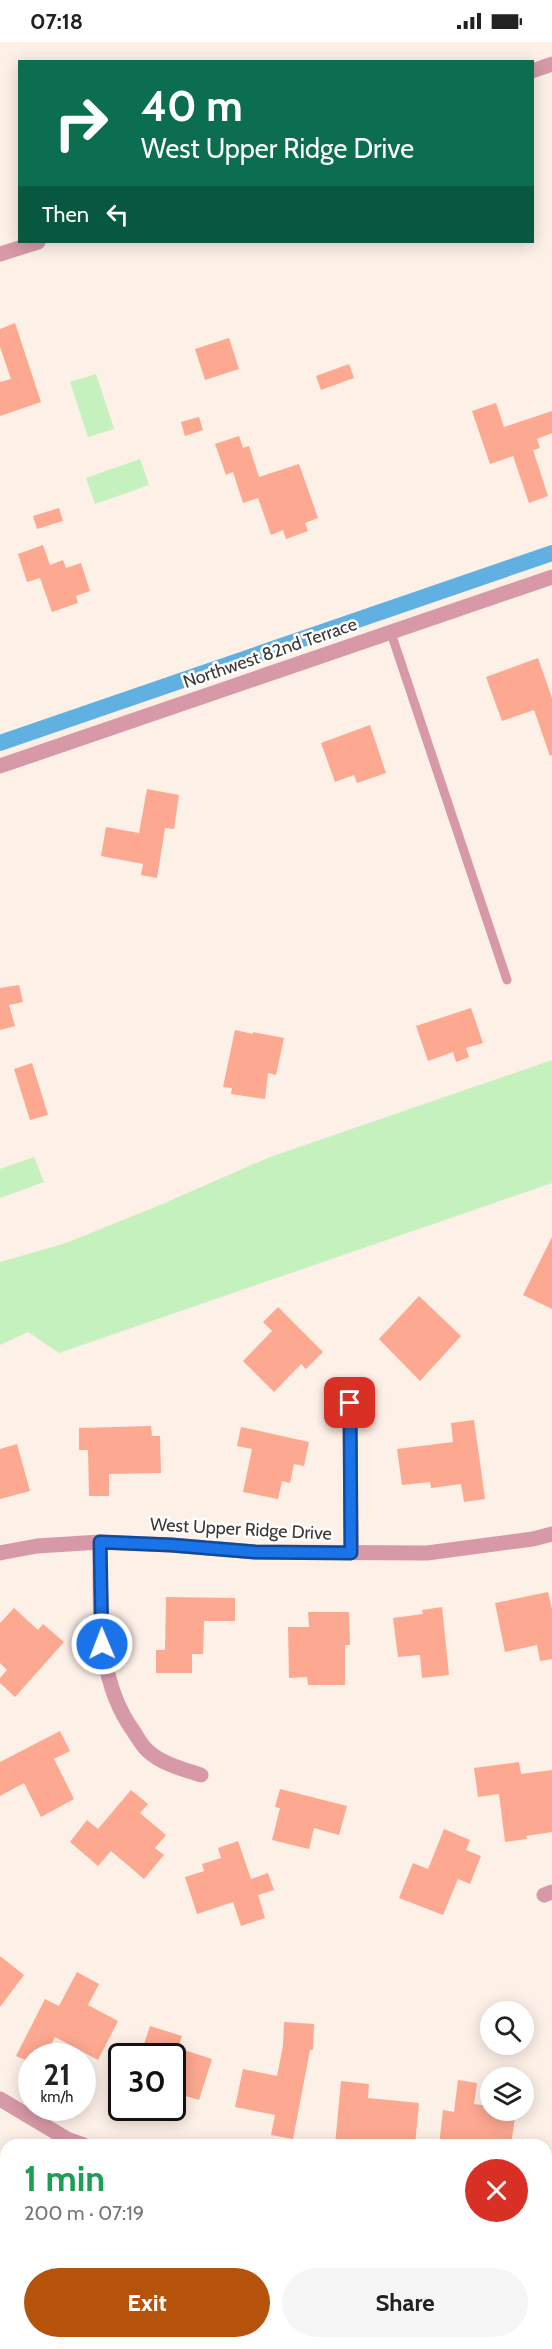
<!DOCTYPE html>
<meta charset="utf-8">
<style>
body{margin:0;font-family:Cabin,sans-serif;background:#f6f6f6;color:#222;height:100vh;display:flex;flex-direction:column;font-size:22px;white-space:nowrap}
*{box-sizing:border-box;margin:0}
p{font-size:20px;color:#767676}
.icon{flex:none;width:33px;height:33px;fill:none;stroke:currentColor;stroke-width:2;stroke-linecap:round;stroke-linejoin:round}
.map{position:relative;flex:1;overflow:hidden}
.side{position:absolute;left:0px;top:2097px;width:552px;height:210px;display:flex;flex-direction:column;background:#fff;border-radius:18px 18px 0 0;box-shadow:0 3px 15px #0003}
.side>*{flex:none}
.guide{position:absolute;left:18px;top:18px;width:516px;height:183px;border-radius:0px;box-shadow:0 3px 15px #0003;background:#0b6e4f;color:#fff;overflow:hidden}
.controls{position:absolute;left:480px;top:1959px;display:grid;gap:12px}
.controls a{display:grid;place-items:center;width:54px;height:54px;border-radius:50%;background:#fff;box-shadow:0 3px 15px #0003;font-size:30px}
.speed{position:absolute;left:18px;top:2001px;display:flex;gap:12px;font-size:30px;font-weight:700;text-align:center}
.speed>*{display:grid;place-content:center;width:78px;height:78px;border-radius:50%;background:#fff;box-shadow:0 3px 15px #0003;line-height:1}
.speed small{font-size:15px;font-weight:400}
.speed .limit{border:3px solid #111;border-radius:9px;background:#fff;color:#111}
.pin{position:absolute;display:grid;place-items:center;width:51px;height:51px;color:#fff;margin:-26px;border-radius:12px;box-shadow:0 3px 9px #0006}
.me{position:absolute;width:66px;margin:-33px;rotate:359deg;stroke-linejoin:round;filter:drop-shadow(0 0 4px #0008)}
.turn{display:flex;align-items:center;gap:21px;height:126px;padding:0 24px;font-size:27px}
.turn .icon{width:78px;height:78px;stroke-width:2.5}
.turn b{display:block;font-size:42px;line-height:51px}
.then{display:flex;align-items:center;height:57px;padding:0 24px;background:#0003;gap:12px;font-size:22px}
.round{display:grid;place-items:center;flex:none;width:63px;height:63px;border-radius:32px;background:#f6f6f6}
.summary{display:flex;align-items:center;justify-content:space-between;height:102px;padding:0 24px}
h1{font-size:36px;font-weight:800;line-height:45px;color:#1e9e55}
.primary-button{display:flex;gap:12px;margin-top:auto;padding:12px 24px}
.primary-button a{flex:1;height:69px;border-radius:36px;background:#b45309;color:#fff;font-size:24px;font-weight:800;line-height:69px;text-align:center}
.primary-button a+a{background:#f6f6f6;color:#222}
.status{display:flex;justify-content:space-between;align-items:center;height:42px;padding:0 30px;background:#fff;direction:ltr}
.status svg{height:16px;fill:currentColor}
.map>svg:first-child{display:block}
.green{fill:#c5f1bf}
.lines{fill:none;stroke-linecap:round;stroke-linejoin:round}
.canal{stroke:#60b1e2;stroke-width:16}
.building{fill:#fda891}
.lane{stroke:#d799a7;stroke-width:9}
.street{stroke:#d799a7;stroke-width:15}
.route-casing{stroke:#114b97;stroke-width:15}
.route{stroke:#1a73e8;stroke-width:10}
.labels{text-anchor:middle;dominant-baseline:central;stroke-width:5;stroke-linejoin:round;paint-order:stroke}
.street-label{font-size:18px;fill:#3d3835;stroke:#fff}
</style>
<div class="status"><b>07:18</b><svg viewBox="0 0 49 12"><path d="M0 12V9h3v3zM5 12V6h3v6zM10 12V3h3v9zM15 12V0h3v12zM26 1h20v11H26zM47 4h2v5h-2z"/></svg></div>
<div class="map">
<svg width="552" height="2307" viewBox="0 0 552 2307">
<rect width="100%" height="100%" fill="#fdf0e7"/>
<path class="green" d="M96,332L114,387L88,395L70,340Z
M140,417L149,443L95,462L86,436Z
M552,1018V1141L59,1311L28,1290L0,1303V1220L66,1201L160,1163L270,1115Z
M34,1115L44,1140L0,1156V1127Z"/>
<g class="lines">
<path class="canal" d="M0,701L552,511"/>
</g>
<path class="building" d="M15,281L41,360L0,374V340L11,337L0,305V287Z
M229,296L239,327L205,338L195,307Z
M349,322L354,336L321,348L316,334Z
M496,361L504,385L552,369V391L537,397L540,406L533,408L548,454L529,461L513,414L490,422L472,369Z
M199,375L203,388L185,394L181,380Z
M239,394L243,406L249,404L259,435L299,422L318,476L305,481L308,489L286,497L283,488L271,493L258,456L243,461L233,430L226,433L215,402Z
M59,466L63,479L37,487L33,474Z
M43,503L50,523L63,518L66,526L81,521L90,549L76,554L78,561L52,570L40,536L27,540L18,512Z
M538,616L552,656V713L550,714L534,668L502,679L486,635Z
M370,683L386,731L357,741L354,733L335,740L321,701Z
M147,747L179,753L174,787L165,786L157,836L141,833L143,822L101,814L106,785L139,791Z
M19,943L23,960L9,963L15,984L0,988V946Z
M471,966L483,1001L466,1006L469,1015L456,1020L453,1010L428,1019L416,984Z
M235,988L253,992V990L284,996L276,1033L268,1031L265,1057L231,1052L232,1046L223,1045Z
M32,1021L48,1073L30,1078L14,1027Z
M552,1195V1267L523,1253Z
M419,1254L461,1294L420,1339L379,1297Z
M278,1265L323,1310L306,1327L301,1322L274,1350L243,1319L272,1289L263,1280Z
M474,1378L485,1457L464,1460L461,1442L431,1446L430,1440L402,1443L397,1407L453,1400L451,1381Z
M151,1384L152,1394H160L161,1431L109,1432V1454H89L88,1408H79V1386Z
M241,1385L309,1400L304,1424L294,1422L290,1441L282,1439L278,1457L243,1450L252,1407L237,1404Z
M17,1402L30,1449L0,1457V1407Z
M548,1550L552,1567V1617L540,1619L537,1603L505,1610L495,1561Z
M166,1555L235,1556V1579H204L203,1612H192V1631H156V1608H165Z
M442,1565L449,1633L422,1636L420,1613L398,1615L393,1576L423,1572L422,1568Z
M14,1566L38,1588L43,1582L64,1600L15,1655L0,1641V1636L7,1628L0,1621V1581Z
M308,1570H349L350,1603H345V1643H308L307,1635L289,1636L288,1585H309Z
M60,1689L70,1709L54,1717L74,1757L41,1775L24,1741L0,1754V1720Z
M519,1720L521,1732L552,1728V1790L526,1794L527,1797L505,1800L499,1752L478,1755L474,1726Z
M280,1747L347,1764L339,1793L314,1786L309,1807L272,1798L280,1766L275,1765Z
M131,1748L148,1762L140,1771L166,1793L155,1806L164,1813L144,1837L111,1809L98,1824L70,1800L87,1778L98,1787Z
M444,1787L470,1798L466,1808L481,1814L470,1842L458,1837L443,1873L399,1856L413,1821L428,1827Z
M238,1799L251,1837L268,1831L274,1848L258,1853L265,1876L241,1884L233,1860L197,1872L185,1835L204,1829L202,1822L221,1816L218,1806Z
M0,1914L24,1933L0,1965Z
M77,1930L99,1942L88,1963L118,1979L98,2018L55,1995L45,2014H32V2021L16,2014L45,1957L59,1964Z
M284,1980L314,1982L313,2008H310L293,2097L271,2093L275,2073L235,2065L243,2027L277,2034L283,2004Z
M150,1984L182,1994L178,2006L212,2017L199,2058L175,2051L177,2043L172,2042V2014H140Z
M458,2038L477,2041L474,2062L490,2064V2068H516L511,2103H439L443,2068L454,2070Z
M341,2039L369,2042L368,2056L419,2061L415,2103H335Z"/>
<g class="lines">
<path class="lane" d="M391,591L507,938"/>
<path class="street" d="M532,29L552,22
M0,212L38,200
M0,724L552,535
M350,1361L351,1511
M100,1500C101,1565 94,1635 134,1690C138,1696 142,1704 148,1709C162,1722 183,1727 201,1733
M0,1511L37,1504L100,1500L171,1503L255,1510L427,1511L533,1497L552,1492
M544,1853L552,1850
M0,2057L67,2097L84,2103
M546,2203L552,2204
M0,2235L6,2221
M323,2307L324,2301"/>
</g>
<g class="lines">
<defs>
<path id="route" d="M102,1602L100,1500L171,1503L255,1510L351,1511L350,1361"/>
</defs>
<use href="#route" class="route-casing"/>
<use href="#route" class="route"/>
</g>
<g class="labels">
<g class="street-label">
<text transform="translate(270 611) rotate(-19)">Northwest 82nd Terrace</text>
<text transform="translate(241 1487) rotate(3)">West Upper Ridge Drive</text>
</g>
</g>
</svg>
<div class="controls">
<a><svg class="icon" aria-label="search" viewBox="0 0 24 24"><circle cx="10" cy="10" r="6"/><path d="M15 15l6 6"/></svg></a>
<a><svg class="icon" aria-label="layers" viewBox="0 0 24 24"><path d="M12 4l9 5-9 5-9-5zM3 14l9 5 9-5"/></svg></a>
</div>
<div class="speed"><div>21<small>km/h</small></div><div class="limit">30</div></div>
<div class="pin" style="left:350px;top:1361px;background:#d93025"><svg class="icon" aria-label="arrive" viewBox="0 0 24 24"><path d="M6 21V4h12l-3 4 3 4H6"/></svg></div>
<svg class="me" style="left:102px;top:1602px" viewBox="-20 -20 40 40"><circle r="17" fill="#1a73e8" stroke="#fff" stroke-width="3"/><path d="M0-11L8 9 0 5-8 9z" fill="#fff"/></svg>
<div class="guide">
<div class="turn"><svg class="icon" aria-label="right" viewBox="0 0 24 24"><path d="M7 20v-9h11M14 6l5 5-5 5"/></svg><div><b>40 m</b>West Upper Ridge Drive</div></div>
<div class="then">Then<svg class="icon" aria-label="left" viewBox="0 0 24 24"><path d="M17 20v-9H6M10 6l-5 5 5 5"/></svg></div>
</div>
<section class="side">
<div class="summary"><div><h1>1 min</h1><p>200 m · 07:19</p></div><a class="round" style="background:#d93025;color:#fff"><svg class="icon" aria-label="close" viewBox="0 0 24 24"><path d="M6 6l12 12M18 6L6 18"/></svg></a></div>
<div class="primary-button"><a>Exit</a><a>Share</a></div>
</section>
</div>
